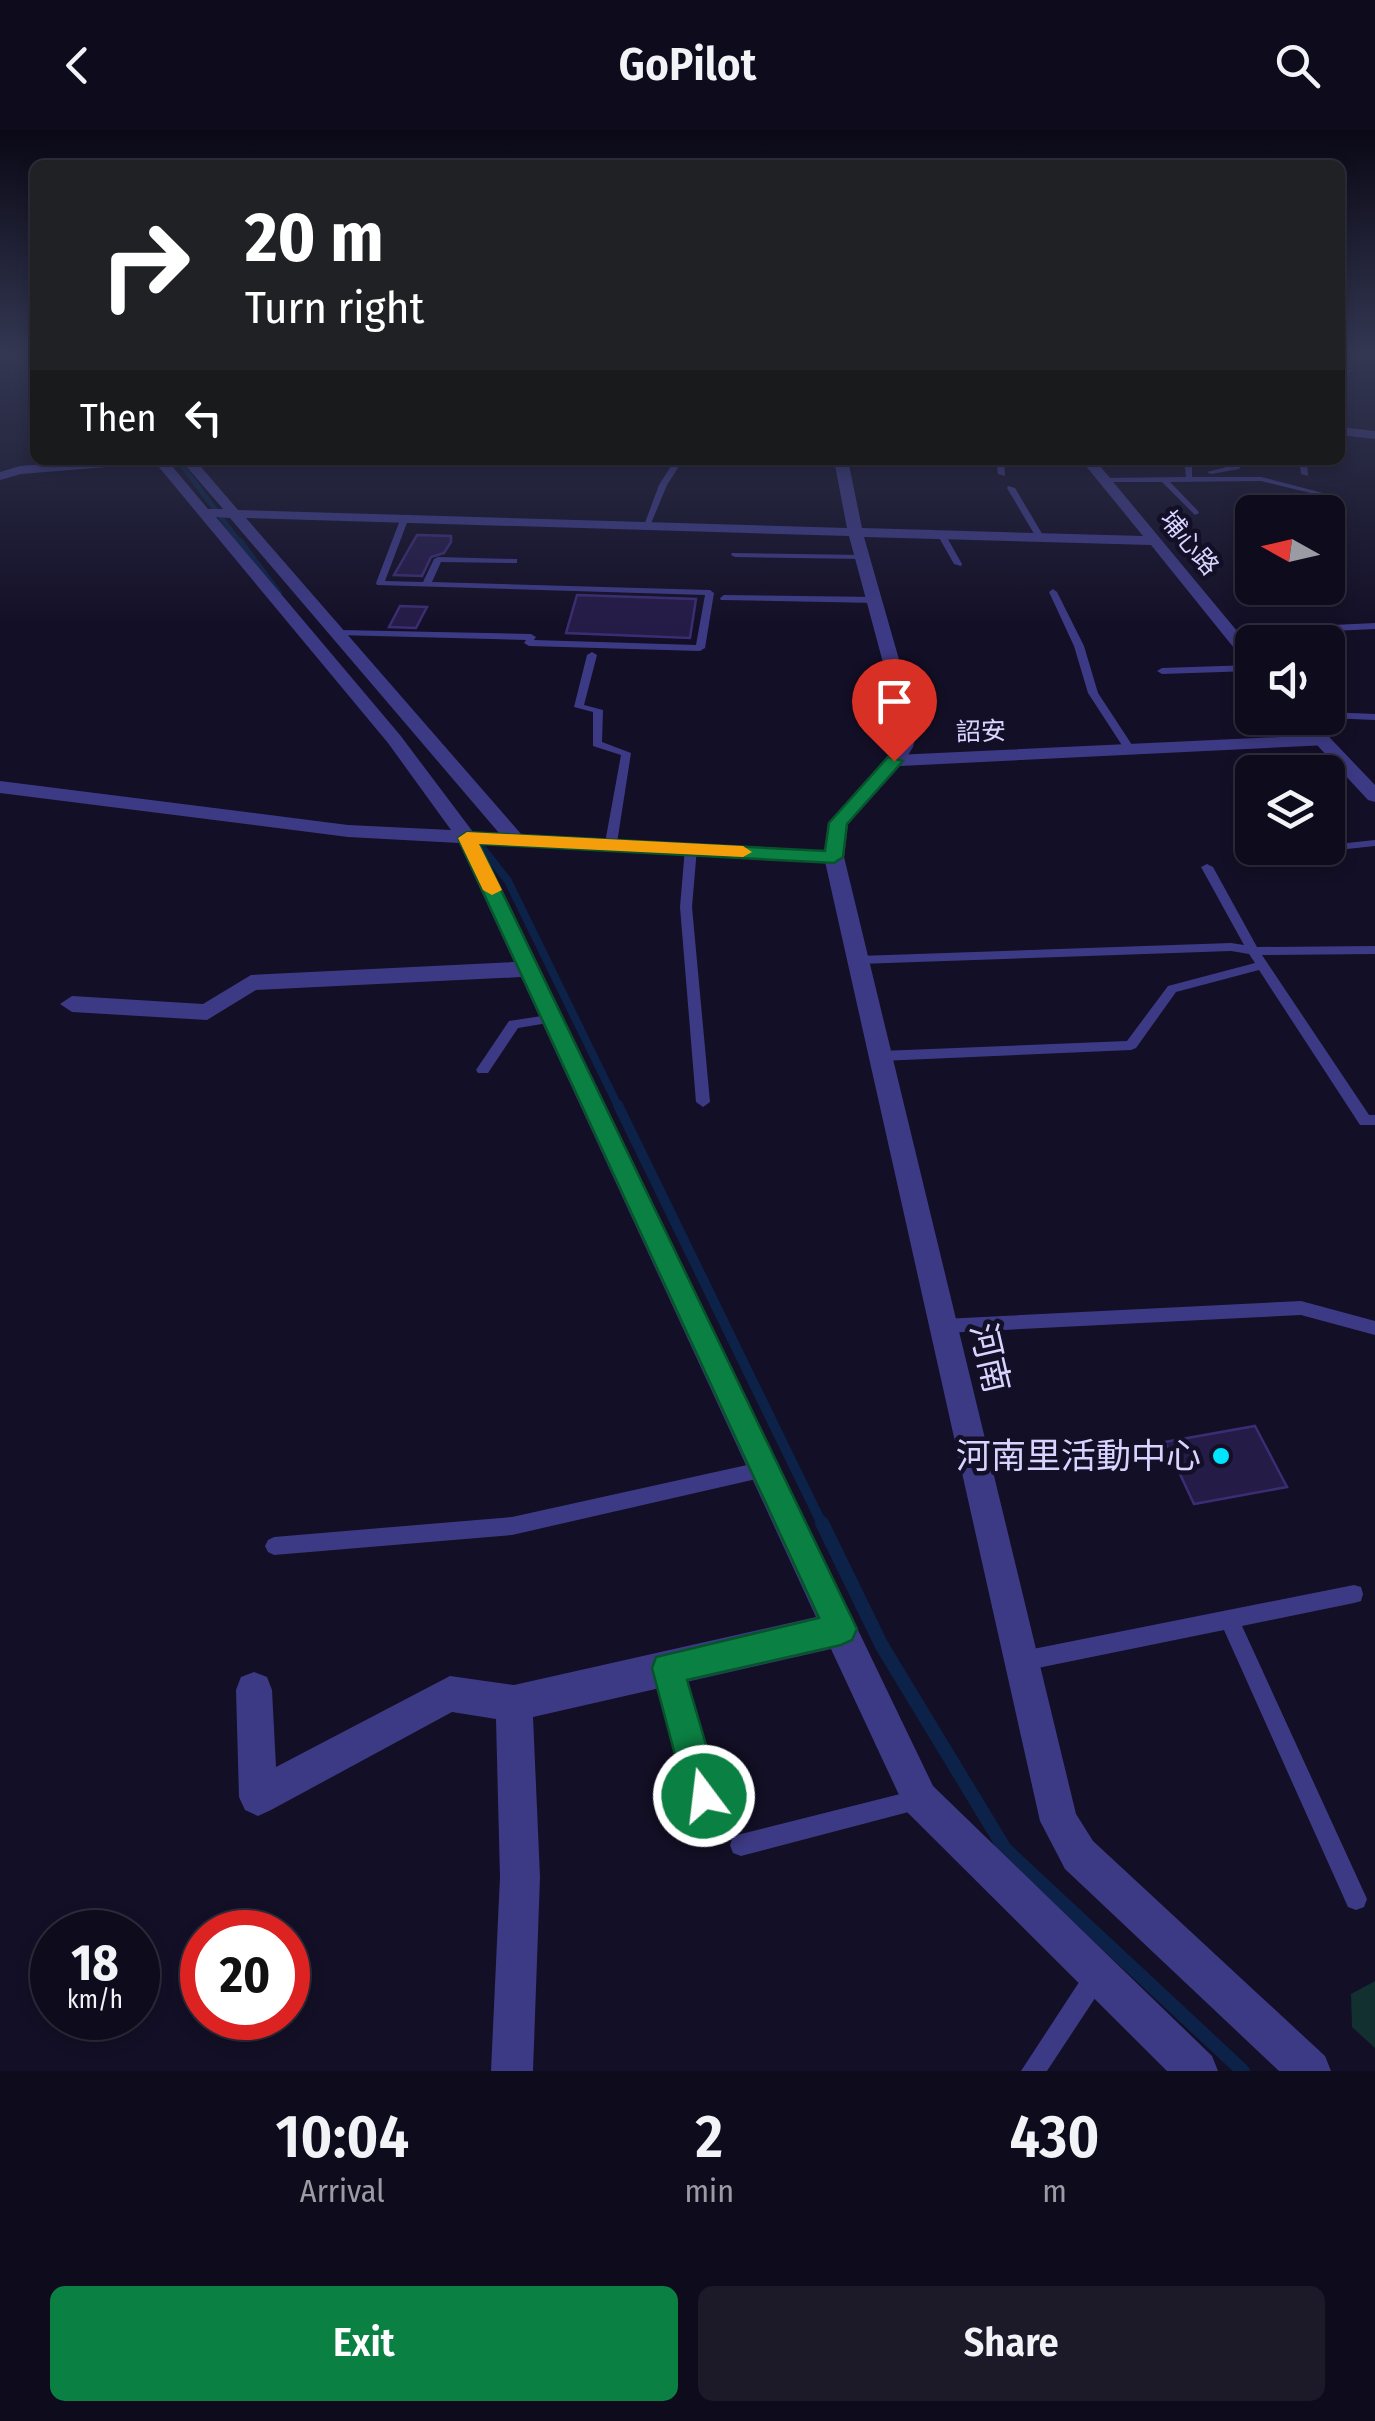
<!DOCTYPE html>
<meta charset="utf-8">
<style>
body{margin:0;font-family:"Fira Sans Condensed","Noto Sans TC",sans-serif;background:#1c1929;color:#f1f3f6;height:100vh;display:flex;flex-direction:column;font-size:38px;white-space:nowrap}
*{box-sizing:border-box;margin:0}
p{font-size:32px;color:#9b9ba3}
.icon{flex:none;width:55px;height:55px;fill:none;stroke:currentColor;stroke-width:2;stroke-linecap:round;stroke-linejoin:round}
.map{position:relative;height:1941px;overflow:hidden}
.panel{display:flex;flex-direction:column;background:#0e0b1c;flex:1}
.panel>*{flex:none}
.guide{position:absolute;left:30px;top:30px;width:1315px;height:305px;border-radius:15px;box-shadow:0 5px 15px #0003,0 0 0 2px #2e2b3b;background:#202124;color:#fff;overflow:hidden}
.needle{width:65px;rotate:278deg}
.controls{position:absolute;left:1235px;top:365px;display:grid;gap:20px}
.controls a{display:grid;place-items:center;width:110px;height:110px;border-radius:15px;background:#0e0b1c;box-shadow:0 5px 15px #0003,0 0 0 2px #2e2b3b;font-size:50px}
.speed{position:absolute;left:30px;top:1780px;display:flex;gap:20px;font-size:50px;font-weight:700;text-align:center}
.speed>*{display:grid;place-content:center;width:130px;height:130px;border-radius:50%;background:#0e0b1c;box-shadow:0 5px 15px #0003,0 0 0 2px #2e2b3b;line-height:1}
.speed small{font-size:25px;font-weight:400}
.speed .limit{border:15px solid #d22;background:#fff;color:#111}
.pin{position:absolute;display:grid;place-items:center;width:85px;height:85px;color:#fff;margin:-102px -42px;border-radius:50% 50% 50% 0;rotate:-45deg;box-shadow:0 0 10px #0007}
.pin .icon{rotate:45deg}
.me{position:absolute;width:110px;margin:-55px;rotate:345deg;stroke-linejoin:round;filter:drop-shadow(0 0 8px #0008)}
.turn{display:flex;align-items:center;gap:35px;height:210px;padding:0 50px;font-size:45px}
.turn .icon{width:130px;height:130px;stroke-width:2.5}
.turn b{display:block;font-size:70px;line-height:85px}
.then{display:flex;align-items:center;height:95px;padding:0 50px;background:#0003;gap:20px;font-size:38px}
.eta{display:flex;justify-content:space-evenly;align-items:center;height:170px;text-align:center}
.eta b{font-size:60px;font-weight:600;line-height:70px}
.action{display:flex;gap:20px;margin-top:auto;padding:20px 50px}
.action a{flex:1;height:115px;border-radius:15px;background:#0b8043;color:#fff;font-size:40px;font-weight:600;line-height:115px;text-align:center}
.action a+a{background:#1c1929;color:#f1f3f6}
header{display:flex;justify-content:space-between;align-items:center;height:130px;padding:0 50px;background:#0e0b1c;font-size:45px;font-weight:600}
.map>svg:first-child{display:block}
.green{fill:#12302f}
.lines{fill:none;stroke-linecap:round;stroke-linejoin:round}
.stream-far4{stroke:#0c2248;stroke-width:5}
.stream-far3{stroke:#0c2248;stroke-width:6}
.stream-far2{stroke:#0c2248;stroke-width:8}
.stream-far1{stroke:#0c2248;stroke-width:10}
.stream{stroke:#0c2248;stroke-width:14}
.building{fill:#241b47;stroke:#3b2d73;stroke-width:2.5}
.service{fill:#3d3a85;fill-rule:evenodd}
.minor{fill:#3d3a85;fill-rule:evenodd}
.tertiary{fill:#3d3a85;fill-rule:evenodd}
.route{fill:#0b8043;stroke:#07532c;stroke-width:2.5}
.slow{fill:#f59e0b}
.poi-dot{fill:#00e5ff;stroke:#130f26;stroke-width:4}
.labels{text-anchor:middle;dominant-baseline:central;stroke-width:9;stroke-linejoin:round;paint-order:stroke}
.far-street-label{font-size:25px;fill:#d9d4ff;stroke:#130f26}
.near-street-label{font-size:35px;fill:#d9d4ff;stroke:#130f26}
.near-poi-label{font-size:35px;fill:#d9d4ff;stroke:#130f26;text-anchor:end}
</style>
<header><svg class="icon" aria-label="back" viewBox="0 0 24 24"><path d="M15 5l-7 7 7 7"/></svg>GoPilot<svg class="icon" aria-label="search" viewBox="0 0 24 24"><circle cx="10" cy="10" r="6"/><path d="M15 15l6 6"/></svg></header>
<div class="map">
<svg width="1375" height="1941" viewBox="0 0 1375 1941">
<rect width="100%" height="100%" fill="#130f26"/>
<path class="green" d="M1375,1851V1918L1352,1897L1351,1864Z"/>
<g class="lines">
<path class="stream-far4" d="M178,330L241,414"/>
<path class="stream-far3" d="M240,411L279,463"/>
<path class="stream-far2" d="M476,710L508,751L619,978"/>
<path class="stream-far1" d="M618,975L823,1396"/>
<path class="stream" d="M822,1393L882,1516L1005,1719L1243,1941"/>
</g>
<path class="building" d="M417,405L451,406V412L444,423L431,427L422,446L394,445Z
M577,465L696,469L690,508L566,503Z
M400,476L427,477L416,498L389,497Z
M1255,1296L1287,1357L1194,1374L1165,1312Z"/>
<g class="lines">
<path class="service" d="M1340,239L1356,241L1340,243Z
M1340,288L1344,290V292L1340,293Z
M675,330H683L667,355L650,396L643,398L659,355Z
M996,330H1004L1005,346L998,344Z
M1184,330H1192V347H1261L1323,363L1319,365L1261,351L1170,352L1198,381L1199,383L1195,385L1162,352H1103L1099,350L1103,348L1186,347Z
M1239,330H1247L1239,339L1211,344L1207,342L1234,335Z
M1299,330H1307L1308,346L1301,344Z
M1008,356L1015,358L1044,407L1043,409L1036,407L1007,358Z
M404,388L408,390L385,451L423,452L434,429L438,427L514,429H517V433L441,432L432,452L710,460L714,463L705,518L700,521L529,516L524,513L526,510L337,505V501L340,500L531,504L536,507L534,510L696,515L705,465L377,455L376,453L400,390Z
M938,402L945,404L962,434L961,436L954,434L937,404Z
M732,423L863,425L867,427L863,429L735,427L731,425Z
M1053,459L1057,462L1084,516L1098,563L1136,621L1135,623H1127L1088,563L1074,516L1049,462Z
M724,465L877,467L881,470L877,473L721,470L720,468Z
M1375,493V499L1231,506L1226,503L1231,500Z
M592,522L597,525L584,575L603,580L602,612L631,623L617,713L611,716L605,713L621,625L593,616V582L574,577L587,525Z
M1252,535V541L1162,544L1157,541L1162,538Z
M1328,582L1375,584V590L1328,588H1326Z
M1375,710V716L1300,724L1294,721L1301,718H1328V715Z
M691,715L697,718L692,777L710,972L703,977L696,972L680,777L685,718Z
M1207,734L1213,737L1257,817L1375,816V824L1262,825L1369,985H1375V995H1360L1259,840L1176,862L1136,918L1131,920L881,931L874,926L881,921L1127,911L1168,856L1255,833L1249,824L1231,821L859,834L853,830L859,826L1231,813L1244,815L1201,737Z
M555,884L560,885L561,888L560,891L518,898L488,943H478L476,940L478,937L509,891Z
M1301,1171L1375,1191V1205L1301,1185L944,1203L938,1201L936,1196L938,1191L944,1189Z
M765,1331L771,1333L774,1339L771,1345L765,1347L512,1405L274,1425L268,1422L265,1416L268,1410L274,1407L512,1387Z
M1354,1455L1361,1457L1363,1464L1361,1471L1354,1473L1242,1496L1367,1769L1364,1777L1356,1780L1348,1777L1224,1500L1023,1541L1016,1538L1013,1531L1016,1524L1023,1521Z
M668,1529L675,1532L678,1539L724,1698L720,1705L713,1709L706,1705L702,1698L658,1539L661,1532Z
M920,1659L927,1662L930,1669L927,1676L920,1679L741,1726L733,1723L730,1715L733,1707L741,1704Z
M1095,1837L1103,1840L1106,1848L1103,1856L1047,1941H1021L1087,1840Z"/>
<path class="minor" d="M1340,297L1375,301V309L1340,305Z
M94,330H150L143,334L21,344L0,350V342L20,336Z
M153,330H167L208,379H223L181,330H195L238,380L847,398L834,330H848L862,398L1143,406L1081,330H1095L1252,519V534L1246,533L1151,415L864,407L918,596L913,617L902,635L895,637L886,631L895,617L900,596L849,406L246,388L521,704L834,721L844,727L834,733L480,714L933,1656L1212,1926L1218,1941H1167L907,1682L831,1519L533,1587L540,1747L533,1941H491L500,1747L496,1589L452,1582L271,1680L258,1686L245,1680L239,1667L236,1560L241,1547L254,1542L267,1547L272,1560L276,1637L450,1546L514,1555L816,1487L521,847L256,860L207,890L72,882L60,874L72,866L203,874L251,845L514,832L459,713L348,707L0,663V651L348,695L451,700L388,613ZM216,387L230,388L499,703L473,702L400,605Z
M1292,588H1311L1375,655V672L1368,670Z"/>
<path class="tertiary" d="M1322,605L1328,607V615L900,636L848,694L844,727L1076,1684L1093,1711L1325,1926L1331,1941H1279L1065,1739L1040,1691L824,727L828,693L888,627L895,625Z"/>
</g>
<linearGradient id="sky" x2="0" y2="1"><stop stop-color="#0a0815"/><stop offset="0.45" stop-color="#333752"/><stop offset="1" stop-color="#333752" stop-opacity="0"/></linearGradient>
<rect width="1375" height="497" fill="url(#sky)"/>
<path class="route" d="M888,627L903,631L847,694L843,727L834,733L479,714L857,1499L852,1510L841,1515L687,1550L721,1666L716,1678L704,1683L691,1678L686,1666L652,1538L656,1527L819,1488L458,708L467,702L825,721L829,693Z"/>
<path class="slow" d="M467,702L743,716L752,722L743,727L479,714L502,760L492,765L483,760L458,708Z"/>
<circle class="poi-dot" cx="1221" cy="1326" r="10"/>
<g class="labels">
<g class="far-street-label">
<text transform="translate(1189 413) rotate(50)">埔心路</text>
<text transform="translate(981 602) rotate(-2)">詔安</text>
</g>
<g class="near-street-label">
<text transform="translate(990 1228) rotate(77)">河南</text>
</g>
<g class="near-poi-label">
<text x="1201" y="1326">河南里活動中心</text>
</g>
</g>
</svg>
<div class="controls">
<a><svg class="needle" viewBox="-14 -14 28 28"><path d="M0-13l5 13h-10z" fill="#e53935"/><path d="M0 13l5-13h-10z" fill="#9b9ba3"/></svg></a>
<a><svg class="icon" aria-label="sound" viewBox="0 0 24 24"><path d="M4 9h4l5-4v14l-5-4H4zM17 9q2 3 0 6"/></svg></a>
<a><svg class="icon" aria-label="layers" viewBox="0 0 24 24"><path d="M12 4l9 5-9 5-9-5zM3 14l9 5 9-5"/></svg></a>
</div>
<div class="speed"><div>18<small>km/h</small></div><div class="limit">20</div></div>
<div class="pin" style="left:894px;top:631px;background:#d93025"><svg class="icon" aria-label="arrive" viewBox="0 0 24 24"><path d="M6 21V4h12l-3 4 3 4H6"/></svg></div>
<svg class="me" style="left:704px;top:1666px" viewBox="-20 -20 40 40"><circle r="17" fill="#0b8043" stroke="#fff" stroke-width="3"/><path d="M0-11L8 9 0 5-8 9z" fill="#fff"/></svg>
<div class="guide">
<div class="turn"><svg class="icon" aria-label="right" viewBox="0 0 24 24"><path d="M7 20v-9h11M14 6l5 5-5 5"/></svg><div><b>20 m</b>Turn right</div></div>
<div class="then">Then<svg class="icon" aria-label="left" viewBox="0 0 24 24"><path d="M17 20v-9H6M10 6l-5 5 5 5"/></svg></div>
</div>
</div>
<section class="panel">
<div class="eta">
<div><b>10:04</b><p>Arrival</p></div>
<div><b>2</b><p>min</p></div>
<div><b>430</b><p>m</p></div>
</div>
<div class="action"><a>Exit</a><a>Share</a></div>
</section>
